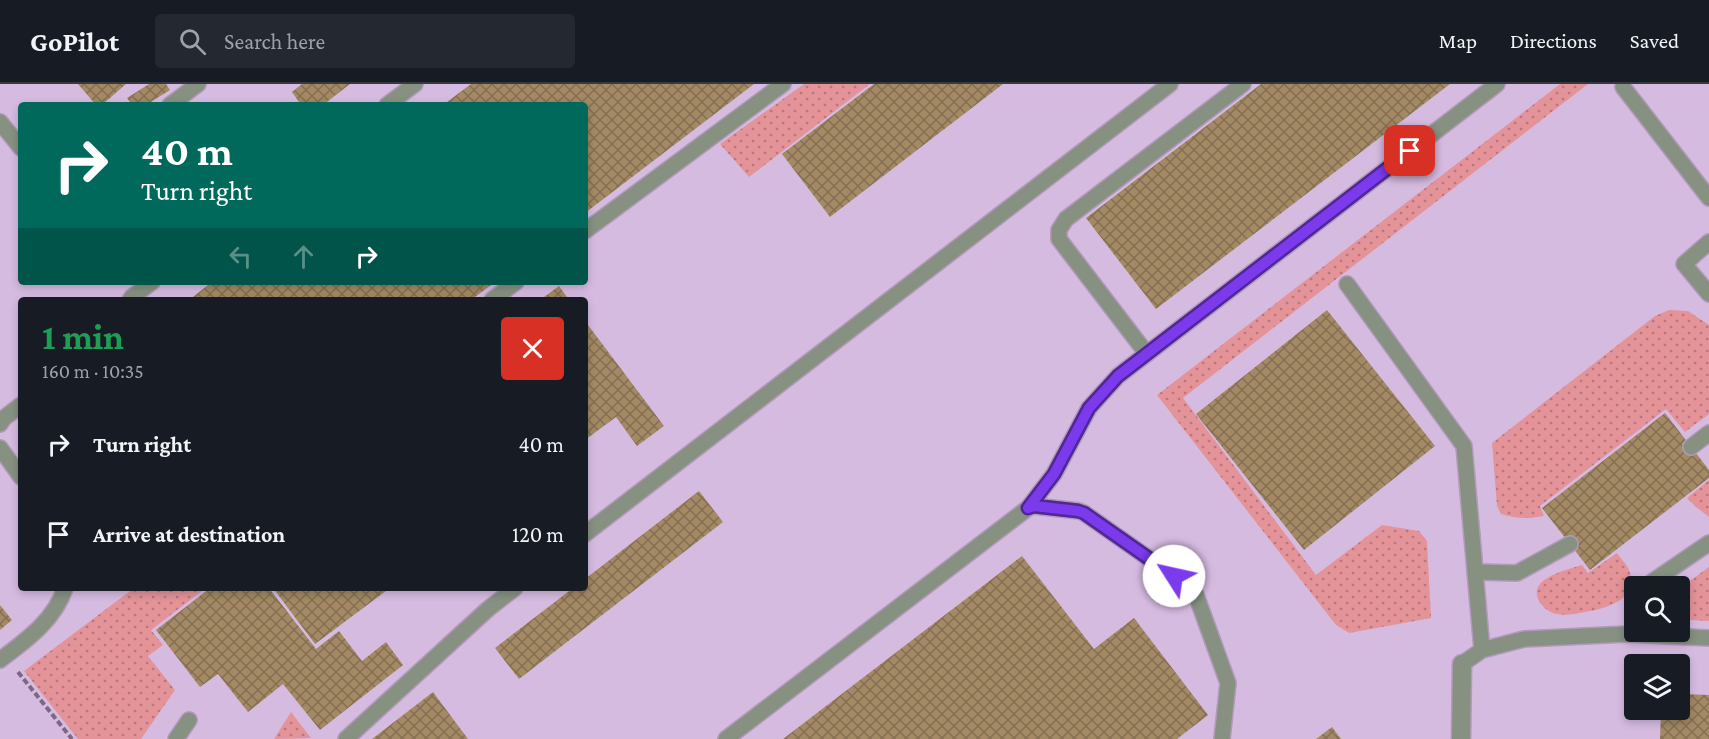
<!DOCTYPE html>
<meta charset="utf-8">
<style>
body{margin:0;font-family:"Crimson Pro",serif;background:#242831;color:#f1f3f6;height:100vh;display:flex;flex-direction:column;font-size:22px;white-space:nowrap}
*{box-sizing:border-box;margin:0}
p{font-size:20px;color:#9ea1a6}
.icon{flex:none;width:33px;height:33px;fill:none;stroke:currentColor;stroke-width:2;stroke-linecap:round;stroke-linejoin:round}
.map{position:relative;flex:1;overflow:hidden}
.drawer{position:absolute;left:18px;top:213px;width:570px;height:294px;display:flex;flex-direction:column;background:#171b24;border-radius:6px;box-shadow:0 3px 9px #0003}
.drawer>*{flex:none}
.guide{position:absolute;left:18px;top:18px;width:570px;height:183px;border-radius:6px;box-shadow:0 3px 9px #0003;background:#00695c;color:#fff;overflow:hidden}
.tools{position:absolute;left:1624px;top:492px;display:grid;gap:12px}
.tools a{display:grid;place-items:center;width:66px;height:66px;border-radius:6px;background:#171b24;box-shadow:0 3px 9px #0003;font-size:30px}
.pin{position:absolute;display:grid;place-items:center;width:51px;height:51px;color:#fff;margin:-26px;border-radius:12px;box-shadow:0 3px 9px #0006}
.me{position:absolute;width:66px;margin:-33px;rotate:305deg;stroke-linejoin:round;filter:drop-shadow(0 0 4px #0008)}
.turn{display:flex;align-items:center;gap:21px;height:126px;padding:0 24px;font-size:27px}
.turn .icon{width:78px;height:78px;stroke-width:2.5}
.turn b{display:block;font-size:42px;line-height:51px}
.lanes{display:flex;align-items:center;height:57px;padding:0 24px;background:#0003;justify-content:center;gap:30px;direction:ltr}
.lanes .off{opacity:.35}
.round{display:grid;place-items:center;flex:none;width:63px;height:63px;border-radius:6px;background:#242831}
.summary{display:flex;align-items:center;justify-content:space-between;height:102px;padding:0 24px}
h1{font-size:36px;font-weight:700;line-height:45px;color:#1e9e55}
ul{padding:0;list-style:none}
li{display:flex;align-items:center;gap:18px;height:90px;padding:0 24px}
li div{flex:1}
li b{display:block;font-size:22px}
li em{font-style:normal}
header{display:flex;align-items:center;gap:36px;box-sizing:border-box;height:84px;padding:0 30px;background:#171b24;border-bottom:2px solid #363941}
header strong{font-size:28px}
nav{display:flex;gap:33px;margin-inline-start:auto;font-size:21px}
.search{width:420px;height:54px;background:#242831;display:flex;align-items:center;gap:15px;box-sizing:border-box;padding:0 21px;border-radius:6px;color:#9ea1a6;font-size:22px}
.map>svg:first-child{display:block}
.grass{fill:url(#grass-dots)}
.building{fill:url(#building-cross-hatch)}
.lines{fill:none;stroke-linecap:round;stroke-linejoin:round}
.lane-casing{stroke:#b29abb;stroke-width:18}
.street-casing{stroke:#b29abb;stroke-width:21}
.path{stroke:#7b6983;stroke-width:4;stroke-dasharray:6 3;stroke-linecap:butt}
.lane{stroke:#869181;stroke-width:15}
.street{stroke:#869181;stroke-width:18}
.route-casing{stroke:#51269a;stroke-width:15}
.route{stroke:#7c3aed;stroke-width:10}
</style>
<header>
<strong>GoPilot</strong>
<div class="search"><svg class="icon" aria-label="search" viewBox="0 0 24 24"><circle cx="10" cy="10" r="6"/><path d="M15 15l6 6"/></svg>Search here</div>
<nav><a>Map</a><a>Directions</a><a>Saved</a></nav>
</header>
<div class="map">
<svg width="1709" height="655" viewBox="0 0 1709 655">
<defs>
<pattern id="grass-dots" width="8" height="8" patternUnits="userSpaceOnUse" patternTransform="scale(1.5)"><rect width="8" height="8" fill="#e49398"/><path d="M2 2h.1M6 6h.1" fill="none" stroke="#b8777c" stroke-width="1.8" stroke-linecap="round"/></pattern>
<pattern id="building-cross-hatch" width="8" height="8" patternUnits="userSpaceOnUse" patternTransform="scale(1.5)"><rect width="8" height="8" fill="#a38964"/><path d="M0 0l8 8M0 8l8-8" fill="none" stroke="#846f52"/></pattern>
</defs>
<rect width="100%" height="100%" fill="#d6bbe1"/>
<path class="grass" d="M804,0H870L749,93L720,60Z
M1560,0H1588L1183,314L1316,491L1382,441L1419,447L1427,457L1431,534L1349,549L1336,541L1157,311Z
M1669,226L1688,227L1709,241V330L1685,348L1666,325L1540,422L1544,432C1528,435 1517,435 1501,430L1497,422L1492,359L1655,232Z
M1709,396V433L1695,422L1687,414Z
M1617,469C1620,474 1625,478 1628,484C1642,512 1611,523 1590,527C1579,529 1568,532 1557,530C1550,529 1543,524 1539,517C1527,494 1567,486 1582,481L1588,489Z
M1709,483V537L1690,536L1680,532V504Z
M134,504H206L151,546L163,561L148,572L175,606L141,655H78L24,587Z
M291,628L311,654L274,655Z"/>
<path class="building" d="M78,0H126L102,21H96Z
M149,0H166L170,6L146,21H132L127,14Z
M302,0H350L323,21H301L292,8Z
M471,0H754L585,129V21H443Z
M874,0H1003L830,133L782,70Z
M1261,0H1450L1156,225L1086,134Z
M212,198H495L471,216H189Z
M559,202L569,216H540Z
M1327,226L1435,362L1304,466L1196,330Z
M585,237L664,342L637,362L616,333L585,356Z
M1665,329L1709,386V394L1590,486L1542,424Z
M699,407L723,438L519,595L495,564L573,504H585V495Z
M1022,472L1094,565L1134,534L1208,631L1177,655H783Z
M210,504H269L316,565L339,547L362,577L386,558L403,581L320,646L283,600L248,628L218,590L200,603L156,546Z
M273,504H390L315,560Z
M0,521L12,536L0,546Z
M433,608L468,655H372Z
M1680,610L1709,611V655H1660L1661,626H1680Z
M1332,643L1341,655H1316Z"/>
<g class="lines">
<defs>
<path id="lane" d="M1623,3L1709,114
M170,21L198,0
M387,21L415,0
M0,38L21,64
M585,147L783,0
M1709,158L1684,180L1709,210
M1347,200L1464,362L1482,566
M130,216L132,213L152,198
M492,216L516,198
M1147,270L1059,155V146L1066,135L1243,0
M0,340L4,334L21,321
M1691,363L1709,349
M0,364L21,393
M1028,424L1054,390L1089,324L1118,292L1497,0
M585,450L1170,0
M1475,488L1517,489L1570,460
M1646,502L1709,459
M0,576C25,557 55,536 65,504
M1462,580L1482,566L1524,555L1627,550L1709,554
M176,655L189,636
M346,655L488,525L515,504
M726,655L1028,424L1034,422L1079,427L1084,429L1191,504L1196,511L1228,599L1222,655"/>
<path id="street" d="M1461,655L1462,580"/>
</defs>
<use href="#lane" class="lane-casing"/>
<use href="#street" class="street-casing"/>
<path class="path" d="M18,588L72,655"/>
<use href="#lane" class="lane"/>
<use href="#street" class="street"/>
</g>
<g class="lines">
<defs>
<path id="route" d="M1174,492L1084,429L1078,427L1034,422L1028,424L1054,390L1089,324L1118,292L1410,67"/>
</defs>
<use href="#route" class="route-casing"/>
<use href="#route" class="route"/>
</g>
</svg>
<div class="tools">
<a><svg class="icon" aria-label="search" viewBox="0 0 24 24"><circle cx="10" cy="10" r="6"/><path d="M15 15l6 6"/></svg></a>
<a><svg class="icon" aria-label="layers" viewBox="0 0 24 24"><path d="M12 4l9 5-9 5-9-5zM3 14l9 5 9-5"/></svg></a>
</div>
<div class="pin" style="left:1410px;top:67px;background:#d93025"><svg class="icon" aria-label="arrive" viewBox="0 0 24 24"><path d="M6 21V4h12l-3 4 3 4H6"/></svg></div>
<svg class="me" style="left:1174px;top:492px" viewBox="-20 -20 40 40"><circle r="19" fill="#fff"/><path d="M0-13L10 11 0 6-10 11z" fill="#7c3aed"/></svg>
<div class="guide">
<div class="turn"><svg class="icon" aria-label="right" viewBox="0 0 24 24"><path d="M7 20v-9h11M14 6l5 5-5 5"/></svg><div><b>40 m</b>Turn right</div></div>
<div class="lanes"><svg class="icon off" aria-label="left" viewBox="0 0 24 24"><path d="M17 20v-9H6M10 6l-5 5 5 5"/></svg><svg class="icon off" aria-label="ahead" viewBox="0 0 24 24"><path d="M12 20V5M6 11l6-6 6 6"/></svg><svg class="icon" aria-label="right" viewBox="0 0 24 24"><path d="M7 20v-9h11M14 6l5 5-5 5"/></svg></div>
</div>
<section class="drawer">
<div class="summary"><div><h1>1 min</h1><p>160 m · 10:35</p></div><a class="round" style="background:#d93025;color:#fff"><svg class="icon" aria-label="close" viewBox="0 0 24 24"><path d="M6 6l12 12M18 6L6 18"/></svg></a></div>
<ul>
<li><svg class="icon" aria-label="right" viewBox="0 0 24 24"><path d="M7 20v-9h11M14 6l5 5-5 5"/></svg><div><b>Turn right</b></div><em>40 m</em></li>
<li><svg class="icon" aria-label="arrive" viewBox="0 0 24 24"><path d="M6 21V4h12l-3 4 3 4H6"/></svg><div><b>Arrive at destination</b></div><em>120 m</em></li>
</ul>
</section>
</div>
